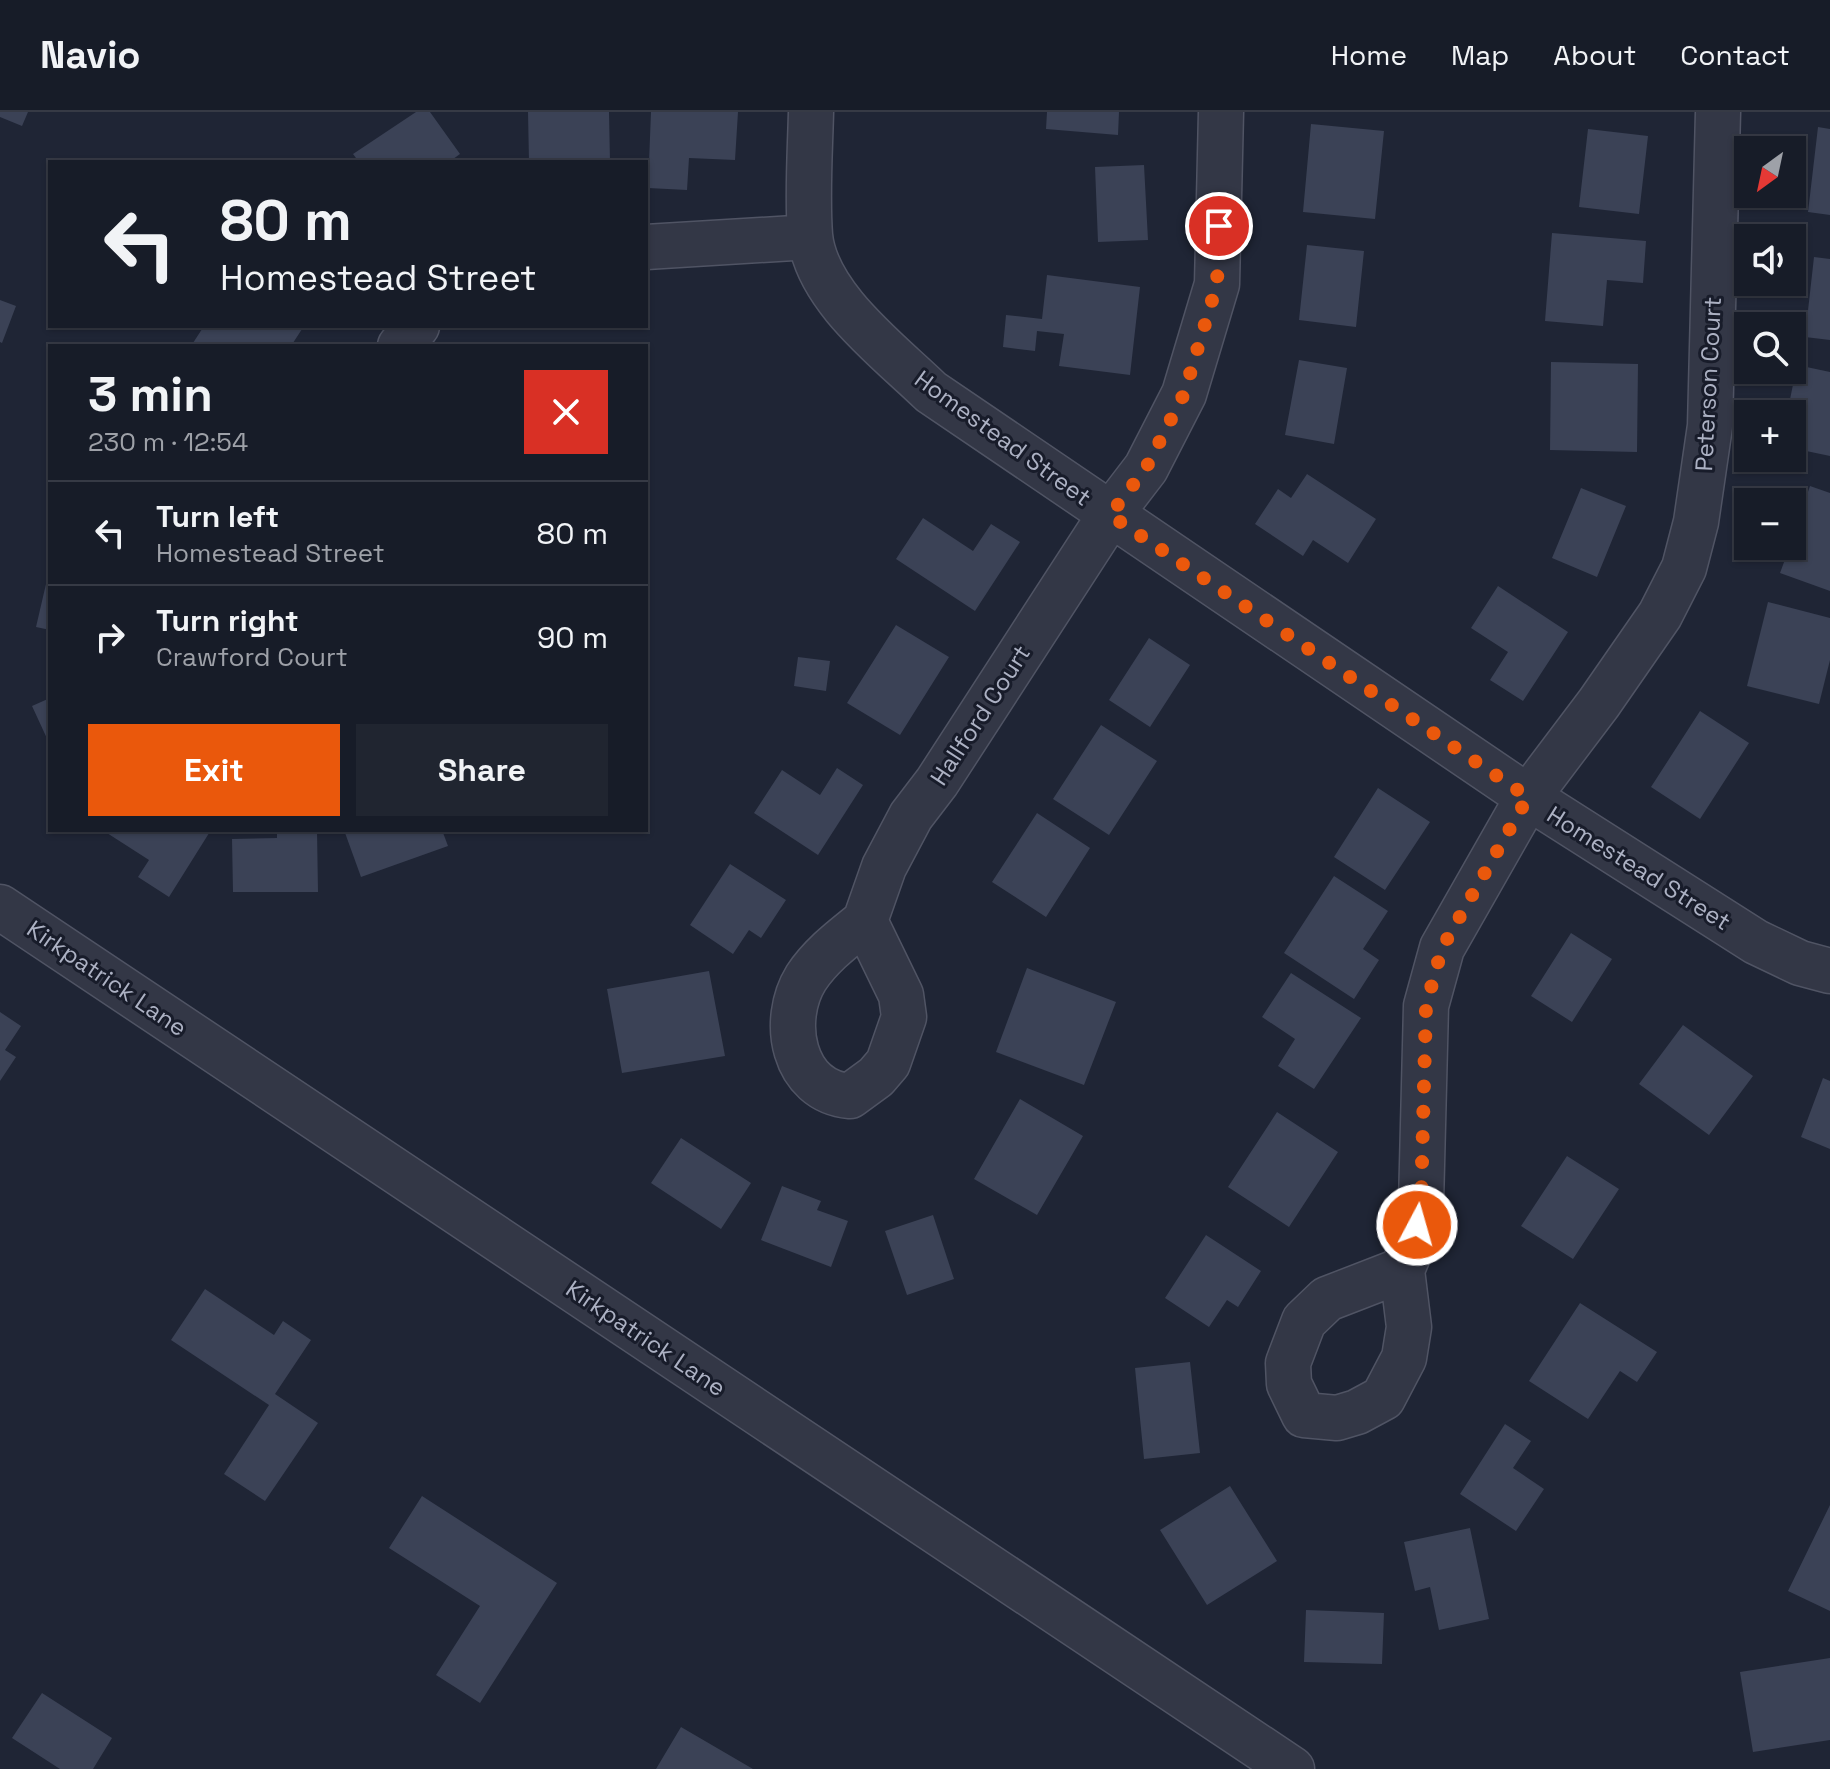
<!DOCTYPE html>
<meta charset="utf-8">
<style>
body{margin:0;font-family:"Space Grotesk",sans-serif;background:#202530;color:#f1f3f6;height:100vh;display:flex;flex-direction:column;font-size:30px;white-space:nowrap}
*{box-sizing:border-box;margin:0}
p{font-size:26px;color:#9ea1a8}
.icon{flex:none;width:44px;height:44px;fill:none;stroke:currentColor;stroke-width:2;stroke-linecap:round;stroke-linejoin:round}
.map{position:relative;flex:1;overflow:hidden}
.panel{position:absolute;left:48px;top:232px;width:600px;height:488px;display:flex;flex-direction:column;background:#171c28;border-radius:0px;box-shadow:0 2px 6px #0004,0 0 0 2px #363a45}
.panel>*{flex:none}
.top-card{position:absolute;left:48px;top:48px;width:600px;height:168px;border-radius:0px;box-shadow:0 2px 6px #0004,0 0 0 2px #363a45;background:#171c28;color:#f1f3f6;overflow:hidden}
.needle{width:52px;rotate:213deg}
.controls{position:absolute;left:1734px;top:24px;display:grid;gap:16px}
.controls a{display:grid;place-items:center;width:72px;height:72px;border-radius:0px;background:#171c28;box-shadow:0 2px 6px #0004,0 0 0 2px #363a45;font-size:40px}
.pin{position:absolute;display:grid;place-items:center;width:68px;height:68px;color:#fff;margin:-34px;border:4px solid #fff;border-radius:50%;box-shadow:0 2px 8px #0007}
.me{position:absolute;width:88px;margin:-44px;rotate:6deg;stroke-linejoin:round;filter:drop-shadow(0 0 6px #0008)}
.turn{display:flex;align-items:center;gap:28px;height:168px;padding:0 40px;font-size:36px}
.turn .icon{width:104px;height:104px;stroke-width:2.5}
.turn b{display:block;font-size:56px;line-height:68px}
.round{display:grid;place-items:center;flex:none;width:84px;height:84px;border-radius:0px;background:#202530}
.overview{display:flex;align-items:center;justify-content:space-between;height:136px;padding:0 40px}
h1{font-size:48px;font-weight:700;line-height:60px}
.cta{display:flex;gap:16px;margin-top:auto;padding:16px 40px}
.cta a{flex:1;height:92px;border-radius:0px;background:#ea580c;color:#fff;font-size:32px;font-weight:700;line-height:92px;text-align:center}
.cta a+a{background:#202530;color:#f1f3f6}
ul{padding:0;list-style:none}
li{display:flex;align-items:center;gap:24px;height:104px;padding:0 40px;border-top:2px solid #363a45}
li div{flex:1}
li b{display:block;font-size:30px}
li em{font-style:normal}
header{display:flex;align-items:center;gap:48px;box-sizing:border-box;height:112px;padding:0 40px;background:#171c28;border-bottom:2px solid #363a45}
header strong{font-size:38px}
nav{display:flex;gap:44px;margin-inline-start:auto;font-size:28px}
.map>svg:first-child{display:block}
.building{fill:#3b4256}
.lines{fill:none;stroke-linecap:round;stroke-linejoin:round}
.minor-casing{stroke:#505464;stroke-width:47}
.minor{stroke:#333746;stroke-width:44}
.route{stroke:#ea580c;stroke-width:14;stroke-dasharray:0 25.2}
.labels{text-anchor:middle;dominant-baseline:central;stroke-width:6;stroke-linejoin:round;paint-order:stroke}
.street-label{font-size:24px;fill:#acb1c3;stroke:#181c2a}
</style>
<header>
<strong>Navio</strong>
<nav><a>Home</a><a>Map</a><a>About</a><a>Contact</a></nav>
</header>
<div class="map">
<svg width="1830" height="1657" viewBox="0 0 1830 1657">
<rect width="100%" height="100%" fill="#1f2535"/>
<path class="building" d="M0,0H28L22,14L0,5Z
M416,0H430L460,42L449,50H359L353,42Z
M528,0H609L610,50H529Z
M651,0H738L735,48L689,46L687,78L648,76Z
M1047,0H1119L1118,23L1046,17Z
M1311,12L1384,19L1375,107L1303,100Z
M1818,15L1830,17V103L1808,100Z
M1588,17L1648,24L1639,102L1579,95Z
M1144,53L1148,128L1098,130L1095,55Z
M1552,121L1646,129L1643,171L1607,168L1603,214L1545,209Z
M1307,133L1364,139L1356,215L1299,208Z
M1814,145L1830,147V228L1805,225Z
M1047,163L1140,175L1130,263L1059,254L1064,222L1037,219L1035,239L1003,235L1006,203L1042,207Z
M0,188L16,194L2,231L0,230Z
M204,214H304L291,234H198L193,231Z
M1299,248L1347,256L1334,332L1285,323Z
M1551,250L1638,252L1637,340L1550,338Z
M1797,253L1830,260V344L1792,336V302H1787Z
M1307,362L1376,407L1348,451L1313,428L1303,444L1255,412L1278,377L1291,386Z
M1810,374L1830,381V479L1780,461L1790,434H1792V427Z
M1581,376L1626,394L1597,465L1552,446Z
M923,406L973,439L991,412L1020,430L975,499L896,447Z
M46,472L50,473V518L36,515Z
M1498,474L1568,520L1523,589L1490,568L1508,540L1471,516Z
M1768,490L1830,506V548L1819,592L1747,574Z
M896,513L949,545L900,623L847,591Z
M1149,526L1190,553L1150,615L1109,588Z
M798,545L830,549L826,579L794,574Z
M50,586V633L32,594Z
M1700,599L1749,631L1700,707L1651,675Z
M1101,613L1157,649L1109,723L1053,687Z
M837,656L863,673L818,743L754,701L782,658L820,683Z
M1378,676L1430,710L1385,778L1334,745Z
M1037,701L1090,736L1046,805L992,770Z
M109,718H211L169,785L138,765L149,748L107,721Z
M277,718H317L318,780H233L232,727L277,726Z
M344,718H442L448,734L361,765Z
M730,752L786,788L761,826L749,818L733,842L690,813Z
M1334,764L1388,799L1363,837L1379,848L1354,887L1284,841Z
M1571,821L1612,847L1572,910L1531,884Z
M1027,856L1116,890L1084,973L996,940Z
M709,859L725,944L622,961L607,877Z
M1291,861L1361,906L1314,977L1278,954L1295,927L1262,905Z
M0,900L21,914L5,938L16,945L0,969Z
M1683,913L1753,964L1709,1023L1639,972Z
M1823,966L1830,969V1037L1801,1025Z
M1020,987L1083,1024L1037,1103L974,1067Z
M1277,1000L1338,1040L1289,1115L1228,1075Z
M681,1026L751,1071L721,1117L651,1071Z
M1567,1044L1619,1077L1573,1147L1521,1114Z
M782,1074L821,1089L817,1098L848,1109L831,1155L761,1128Z
M933,1103L954,1167L907,1183L885,1119Z
M1206,1123L1261,1159L1238,1195L1227,1188L1209,1215L1165,1186Z
M205,1177L274,1223L283,1209L311,1228L275,1282L318,1311L265,1389L224,1362L269,1293L171,1228Z
M1580,1191L1657,1240L1637,1270L1620,1259L1588,1307L1529,1269Z
M1190,1250L1200,1341L1144,1347L1135,1256Z
M1505,1312L1531,1329L1513,1356L1544,1377L1516,1419L1460,1382Z
M1230,1374L1277,1449L1207,1493L1160,1418Z
M422,1384L557,1471L480,1591L436,1563L480,1494L389,1436Z
M1830,1393V1499L1788,1479Z
M1470,1416L1489,1507L1439,1518L1430,1475L1415,1479L1404,1430Z
M1306,1498L1384,1501L1382,1552L1304,1550Z
M1830,1546V1628L1753,1640L1740,1560Z
M42,1581L112,1626L93,1657H60L12,1626Z
M681,1615L753,1657H656Z"/>
<g class="lines">
<defs>
<path id="minor" d="M811,0C810,40 807,83 810,123C816,185 889,239 931,280L1528,685L1756,830L1800,851L1830,859
M646,135L810,125
M400,234L417,214
M0,795L1292,1657
M865,809L884,755L911,704L937,670L1110,403L1146,356L1184,282L1217,172L1221,0
M865,809L901,883L904,905L888,951L876,965L850,984C792,979 780,908 806,866C821,843 844,826 865,809Z
M1402,1158L1412,1134L1421,1092L1426,894L1442,836L1528,685L1599,591L1660,503L1684,456L1696,410L1710,314L1718,0
M1402,1158L1409,1215L1404,1246L1383,1286L1357,1300L1337,1306L1304,1303L1289,1272L1288,1251L1304,1209L1327,1187Z"/>
</defs>
<use href="#minor" class="minor-casing"/>
<use href="#minor" class="minor"/>
</g>
<g class="lines">
<path class="route" d="M1219,114L1217,172L1184,282L1146,356L1110,403L1528,685L1442,836L1426,894L1421,1092L1417,1113"/>
</g>
<g class="labels">
<g class="street-label">
<text transform="translate(1708 272) rotate(-87)">Peterson Court</text>
<text transform="translate(1003 326) rotate(36)">Homestead Street</text>
<text transform="translate(980 603) rotate(-57)">Hallford Court</text>
<text transform="translate(1639 756) rotate(32)">Homestead Street</text>
<text transform="translate(107 866) rotate(34)">Kirkpatrick Lane</text>
<text transform="translate(646 1226) rotate(34)">Kirkpatrick Lane</text>
</g>
</g>
</svg>
<div class="controls">
<a><svg class="needle" viewBox="-14 -14 28 28"><path d="M0-13l5 13h-10z" fill="#e53935"/><path d="M0 13l5-13h-10z" fill="#9ea1a8"/></svg></a>
<a><svg class="icon" aria-label="sound" viewBox="0 0 24 24"><path d="M4 9h4l5-4v14l-5-4H4zM17 9q2 3 0 6"/></svg></a>
<a><svg class="icon" aria-label="search" viewBox="0 0 24 24"><circle cx="10" cy="10" r="6"/><path d="M15 15l6 6"/></svg></a>
<a>+</a>
<a>−</a>
</div>
<div class="pin" style="left:1219px;top:114px;background:#d93025"><svg class="icon" aria-label="arrive" viewBox="0 0 24 24"><path d="M6 21V4h12l-3 4 3 4H6"/></svg></div>
<svg class="me" style="left:1417px;top:1113px" viewBox="-20 -20 40 40"><circle r="17" fill="#ea580c" stroke="#fff" stroke-width="3"/><path d="M0-11L8 9 0 5-8 9z" fill="#fff"/></svg>
<div class="top-card">
<div class="turn"><svg class="icon" aria-label="left" viewBox="0 0 24 24"><path d="M17 20v-9H6M10 6l-5 5 5 5"/></svg><div><b>80 m</b>Homestead Street</div></div>
</div>
<section class="panel">
<div class="overview"><div><h1>3 min</h1><p>230 m · 12:54</p></div><a class="round" style="background:#d93025;color:#fff"><svg class="icon" aria-label="close" viewBox="0 0 24 24"><path d="M6 6l12 12M18 6L6 18"/></svg></a></div>
<ul>
<li><svg class="icon" aria-label="left" viewBox="0 0 24 24"><path d="M17 20v-9H6M10 6l-5 5 5 5"/></svg><div><b>Turn left</b><p>Homestead Street</p></div><em>80 m</em></li>
<li><svg class="icon" aria-label="right" viewBox="0 0 24 24"><path d="M7 20v-9h11M14 6l5 5-5 5"/></svg><div><b>Turn right</b><p>Crawford Court</p></div><em>90 m</em></li>
</ul>
<div class="cta"><a>Exit</a><a>Share</a></div>
</section>
</div>
